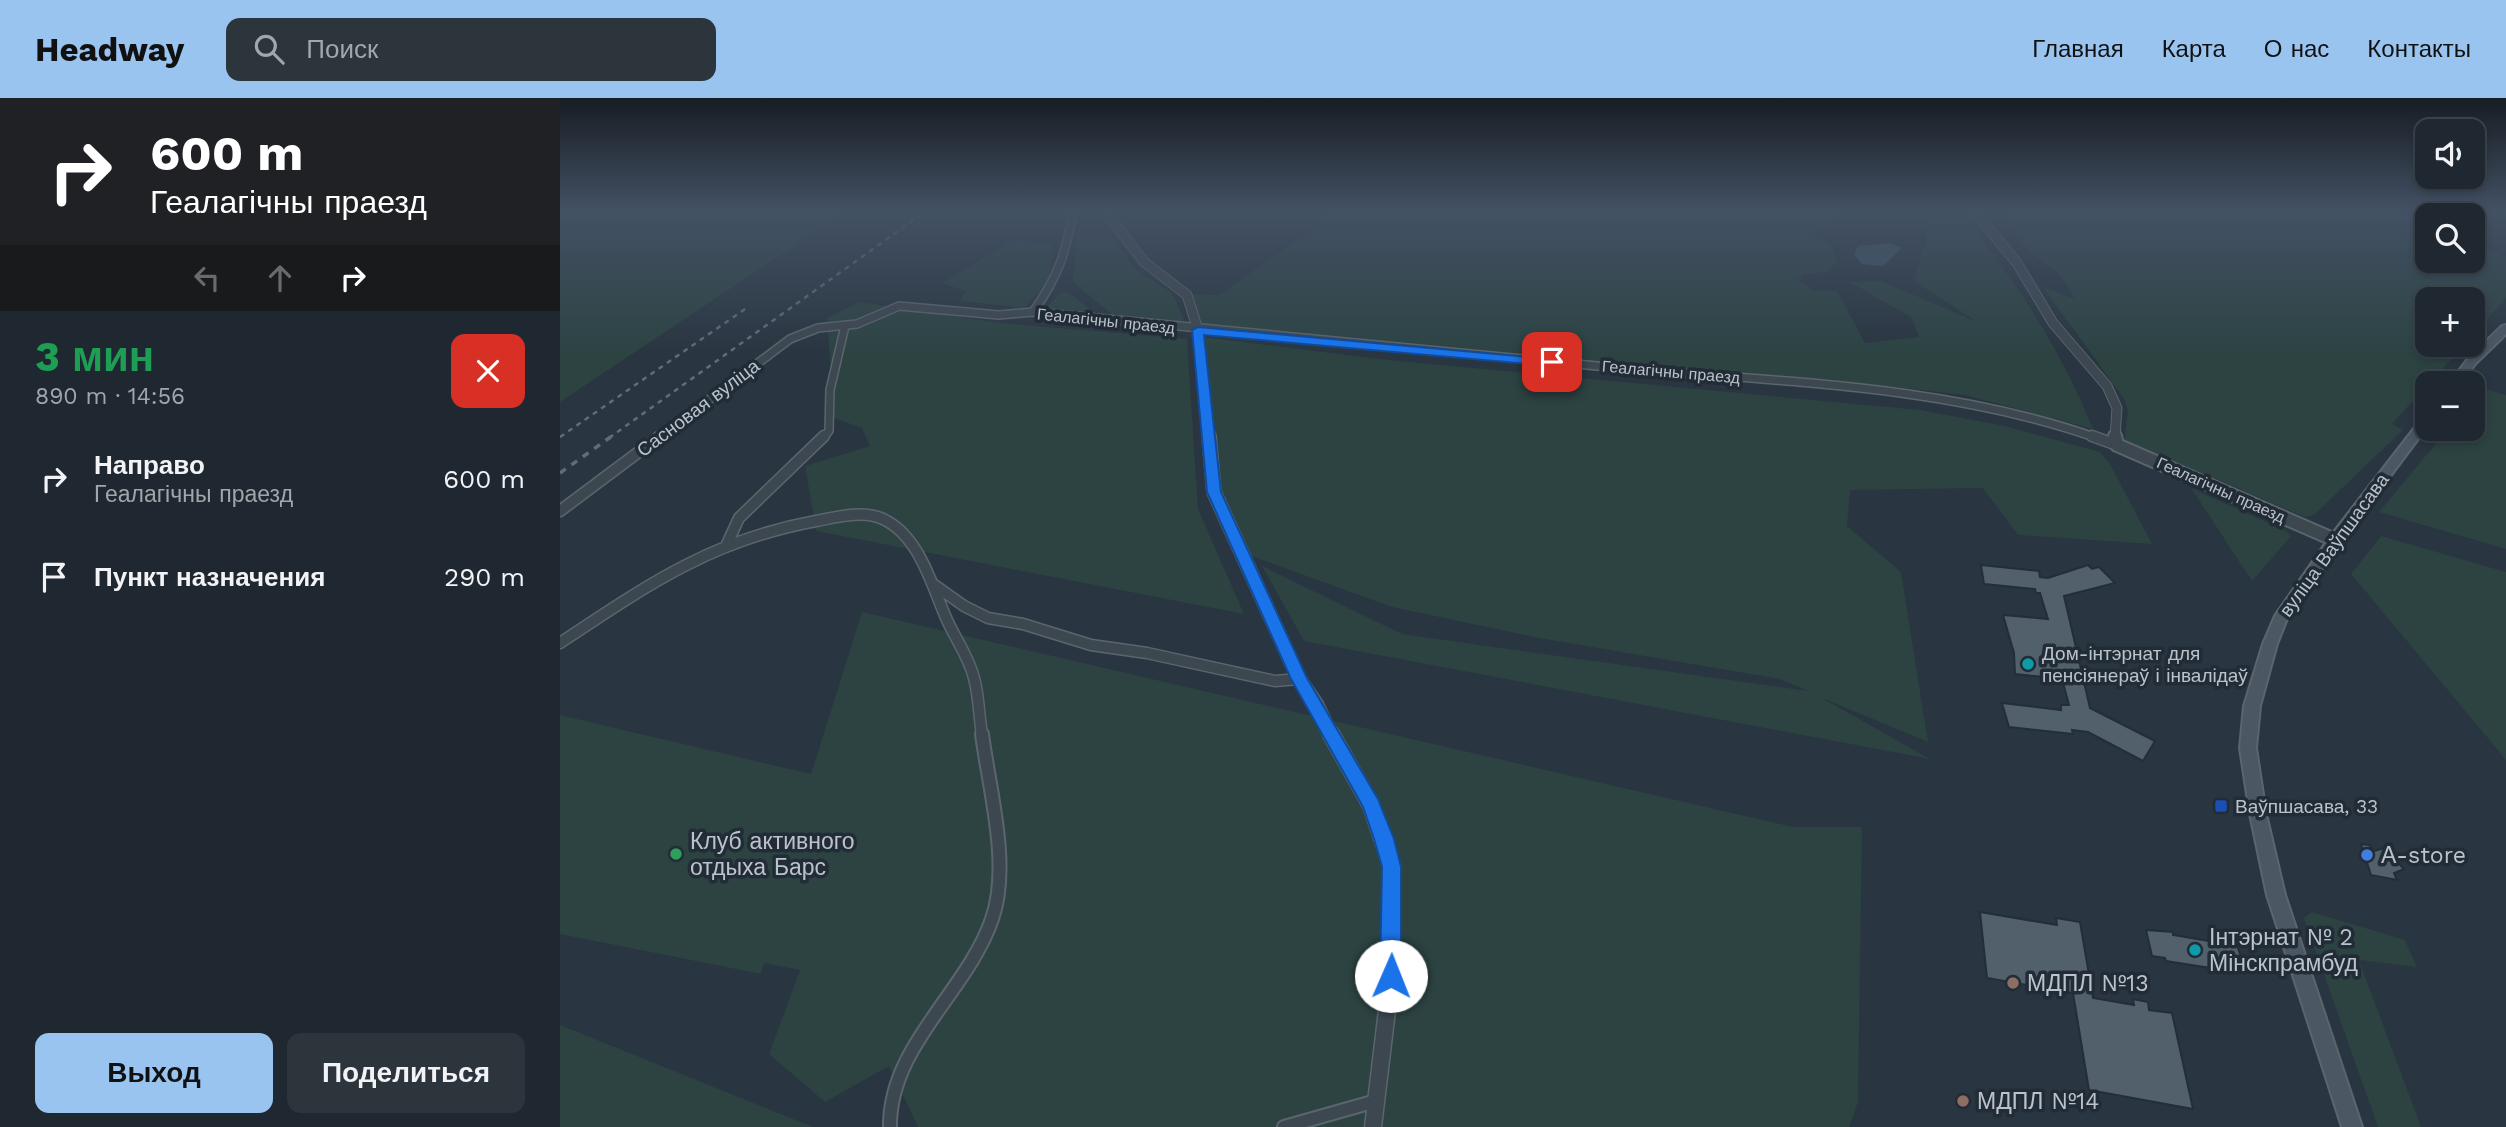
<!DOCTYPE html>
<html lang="ru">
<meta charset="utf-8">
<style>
body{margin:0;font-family:"Work Sans",sans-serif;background:#2c343c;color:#f1f3f6;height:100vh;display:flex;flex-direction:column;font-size:26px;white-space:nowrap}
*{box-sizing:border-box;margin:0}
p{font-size:23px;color:#a1a6ab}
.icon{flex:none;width:38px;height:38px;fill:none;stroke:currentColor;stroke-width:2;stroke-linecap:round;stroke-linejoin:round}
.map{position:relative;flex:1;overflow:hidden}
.details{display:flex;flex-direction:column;background:#1f2830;width:560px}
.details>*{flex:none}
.hud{background:#202124;color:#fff;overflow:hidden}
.buttons{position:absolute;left:1855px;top:21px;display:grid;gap:14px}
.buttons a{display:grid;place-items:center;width:70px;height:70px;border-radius:14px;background:#1f2830;box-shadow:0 4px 10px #0003,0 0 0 2px #3c444c;font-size:35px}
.pin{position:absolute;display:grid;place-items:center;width:60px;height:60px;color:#fff;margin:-30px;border-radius:14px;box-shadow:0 4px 10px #0006}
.me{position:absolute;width:77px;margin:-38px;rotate:1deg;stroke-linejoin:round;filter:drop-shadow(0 0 5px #0008)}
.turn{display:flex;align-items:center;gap:24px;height:147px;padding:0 35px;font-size:32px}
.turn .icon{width:91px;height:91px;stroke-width:2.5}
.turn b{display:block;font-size:49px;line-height:60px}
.lanes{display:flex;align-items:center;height:66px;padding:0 35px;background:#0003;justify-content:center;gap:35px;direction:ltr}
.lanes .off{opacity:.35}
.round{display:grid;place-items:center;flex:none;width:74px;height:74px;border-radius:14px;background:#2c343c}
.headline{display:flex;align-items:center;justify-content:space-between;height:119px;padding:0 35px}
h1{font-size:42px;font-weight:700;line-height:52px;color:#1e9e55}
.button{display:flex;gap:14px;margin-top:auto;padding:14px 35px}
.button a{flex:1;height:80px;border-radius:14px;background:#99c4f0;color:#111;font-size:28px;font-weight:700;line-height:80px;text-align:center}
.button a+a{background:#2c343c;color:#f1f3f6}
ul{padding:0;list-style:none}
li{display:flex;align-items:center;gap:21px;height:98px;padding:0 35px}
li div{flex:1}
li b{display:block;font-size:26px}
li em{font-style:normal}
header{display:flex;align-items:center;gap:42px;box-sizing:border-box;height:98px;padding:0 35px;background:#99c4f0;color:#111}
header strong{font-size:33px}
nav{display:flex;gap:38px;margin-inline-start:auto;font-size:24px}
.search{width:490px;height:63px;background:#2c343c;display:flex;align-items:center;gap:18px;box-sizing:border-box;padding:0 24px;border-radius:14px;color:#a1a6ab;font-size:26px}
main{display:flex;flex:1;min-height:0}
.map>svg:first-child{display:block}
.green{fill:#2c4342}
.water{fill:#405568}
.building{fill:#52606b;stroke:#242e38;stroke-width:2}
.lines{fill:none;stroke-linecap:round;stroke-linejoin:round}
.minor-far2-casing{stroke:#5b656e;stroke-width:10}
.minor-far1-casing{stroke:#5b656e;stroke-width:13}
.minor-casing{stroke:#5b656e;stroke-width:16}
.tertiary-far2-casing{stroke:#5b656e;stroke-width:11}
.tertiary-far1-casing{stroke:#5b656e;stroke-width:16}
.tertiary-casing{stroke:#5b656e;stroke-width:19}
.secondary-casing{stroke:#5b656e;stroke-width:4}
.minor-far2{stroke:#3d4750;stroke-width:7}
.minor-far1{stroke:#3d4750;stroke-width:10}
.minor{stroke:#3d4750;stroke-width:12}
.tertiary-far2{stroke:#3d4750;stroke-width:9}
.tertiary-far1{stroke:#3d4750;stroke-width:12}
.tertiary{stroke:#3d4750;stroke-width:16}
.secondary{fill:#4b5763;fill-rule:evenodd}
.rail-far1{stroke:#606c77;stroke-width:2.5;stroke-dasharray:5 5;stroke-linecap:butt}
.rail{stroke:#606c77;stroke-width:3.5;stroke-dasharray:7 7;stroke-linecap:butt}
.route{fill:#1a73e8;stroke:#114b97;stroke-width:2}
.culture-dot{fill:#0f9aa8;stroke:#222c36;stroke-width:2.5}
.transit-dot{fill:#1a4fb4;stroke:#222c36;stroke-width:2.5}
.leisure-dot{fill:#2e9e5b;stroke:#222c36;stroke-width:2.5}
.shop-dot{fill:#3f7fe0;stroke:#222c36;stroke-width:2.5}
.education-dot{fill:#8d6e63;stroke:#222c36;stroke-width:2.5}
.labels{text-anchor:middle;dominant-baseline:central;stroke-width:7;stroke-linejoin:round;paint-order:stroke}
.far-street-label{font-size:16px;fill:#bac2cb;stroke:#222c36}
.street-label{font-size:19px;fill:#bac2cb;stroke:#222c36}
.poi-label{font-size:19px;fill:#bac2cb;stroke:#222c36;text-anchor:start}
.near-poi-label{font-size:23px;fill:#bac2cb;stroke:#222c36;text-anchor:start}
</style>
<header>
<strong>Headway</strong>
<div class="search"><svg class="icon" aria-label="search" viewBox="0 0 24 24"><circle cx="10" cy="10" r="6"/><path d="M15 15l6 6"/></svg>Поиск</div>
<nav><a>Главная</a><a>Карта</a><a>О нас</a><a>Контакты</a></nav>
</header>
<main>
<section class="details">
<div class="hud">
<div class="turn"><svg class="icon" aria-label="right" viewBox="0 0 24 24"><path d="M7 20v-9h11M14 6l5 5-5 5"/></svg><div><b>600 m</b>Геалагічны праезд</div></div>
<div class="lanes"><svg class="icon off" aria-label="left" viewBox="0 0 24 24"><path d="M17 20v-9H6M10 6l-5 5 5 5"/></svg><svg class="icon off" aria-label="ahead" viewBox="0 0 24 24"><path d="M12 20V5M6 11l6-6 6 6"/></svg><svg class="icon" aria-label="right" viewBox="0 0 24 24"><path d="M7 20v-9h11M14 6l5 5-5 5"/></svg></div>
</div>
<div class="headline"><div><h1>3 мин</h1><p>890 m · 14:56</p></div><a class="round" style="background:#d93025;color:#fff"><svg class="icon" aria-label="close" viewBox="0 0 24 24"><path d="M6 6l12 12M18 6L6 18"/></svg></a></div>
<ul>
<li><svg class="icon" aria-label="right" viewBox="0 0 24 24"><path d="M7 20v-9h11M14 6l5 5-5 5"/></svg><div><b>Направо</b><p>Геалагічны праезд</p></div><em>600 m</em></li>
<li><svg class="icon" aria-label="arrive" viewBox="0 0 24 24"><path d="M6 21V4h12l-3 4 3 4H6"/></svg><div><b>Пункт назначения</b></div><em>290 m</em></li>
</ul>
<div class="button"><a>Выход</a><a>Поделиться</a></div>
</section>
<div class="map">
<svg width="1946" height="1029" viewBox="0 0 1946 1029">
<rect width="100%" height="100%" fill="#293540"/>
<path class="green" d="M0,113H287L0,304Z
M766,113H1294L1279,121H1267L1263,127L1264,131L1250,138L1270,146L1277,163L1268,174L1243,176L1239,182L1253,192L1277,193L1305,245L1359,239L1351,219L1289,184L1321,183L1417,224L1354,183L1366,143L1368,121L1406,120C1456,184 1503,255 1533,331L1405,297L1334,289L895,253L635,227L628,203L621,196L659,197L755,130Z
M1454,113H1843L1867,124V163H1913V144L1946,159V200L1913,237V201H1867V247H1904L1832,326L1843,332L1754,417L1745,419L1564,342L1568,313L1564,301L1483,189L1515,201C1509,192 1503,180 1495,173C1477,158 1456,149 1453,124L1433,116Z
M517,134L549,135L576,172L612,195L624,222L619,225L550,220V215L513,184Z
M454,142L493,146L489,183L464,210L400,203L406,193L382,185Z
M501,194L509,195L538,217L484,212Z
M300,204L439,225L627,241L638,411L684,516L256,433L245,368L310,348L302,330L274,320L267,220Z
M642,239L828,262L1360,312L1445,328L1540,354L1550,366L1592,446L1458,437L1423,390L1290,392L1287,428L1341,474L1368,644L1260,599L1370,661L744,543L702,468L842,536L1248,593L1220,581L979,540L832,509L678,453L663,407Z
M1922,290L1946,297V451L1819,414L1888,331H1913V301Z
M1631,390L1726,433L1731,438L1692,483Z
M1821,438L1946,474V662L1791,476Z
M302,514L1233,729H1302L1298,1004L1289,1029H358L329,968L265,1004L209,956L240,872L204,865L201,876L0,836V617L251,676Z
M1752,814L1845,842L1857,869L1799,862L1861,1029H1818L1744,820Z
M0,927L253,1029H0Z"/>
<path class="water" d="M1330,145L1342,150L1323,168L1302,166L1294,157L1298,148Z"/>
<path class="building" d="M1421,467L1479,473L1480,479L1488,480L1528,467L1532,471L1539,469L1555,485L1504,498L1530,610L1595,643L1583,663L1528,634L1512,632L1513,636L1449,629L1442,605L1501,612V607H1509L1502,581L1455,576L1454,555L1443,517L1488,521L1480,495H1476L1475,491L1424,486Z
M1801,746L1809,747L1814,753L1824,750L1844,771L1834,775L1837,782L1811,777Z
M1420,814L1497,827L1496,820L1520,824L1533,900L1574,907L1573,901L1588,904L1589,912L1612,915L1633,1011L1529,992L1513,895L1427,880Z
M1586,832L1613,834V837L1649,843L1648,839L1661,841L1662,845L1677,847L1685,872L1669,870L1670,873L1606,863L1605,860L1592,858Z"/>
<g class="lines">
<defs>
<path id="minor-far2" d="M473,214C498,179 506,155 513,113
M98,340L230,241L258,230L297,226L339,208L439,217L473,214C668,234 863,253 1058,270C1218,284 1384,286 1537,340
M262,340L269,333L270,292L285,228"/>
<path id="minor-far1" d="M1532,338L1557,347
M0,413L100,338
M167,446L179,420L264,338
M373,486L404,508L428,520L463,526L531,547L587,555L715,583L739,581
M0,545C86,488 151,442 256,423C277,419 303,412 323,421C360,438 372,489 387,522C396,542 409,559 414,580C419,598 419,619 422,637"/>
<path id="minor" d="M330,1029C329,948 407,894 432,821C451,767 429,691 422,636
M724,1029L816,1003"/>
<path id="tertiary-far2" d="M545,113L584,164L627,197L638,232L649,340
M1414,113L1457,165L1493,225L1547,288L1557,310L1555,340"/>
<path id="tertiary-far1" d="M649,338L654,394L739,581L756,606L771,637
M1555,338L1557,347L1775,442"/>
<path id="tertiary" d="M771,636L811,707L832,769L831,879L813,1029"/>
<path id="secondary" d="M1946,227V236L1915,266L1901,285H1890L1907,262L1942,228Z
M1867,318V329L1780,445L1726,523L1717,546L1700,608L1696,650L1706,716L1725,797L1802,1029H1782L1707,797L1690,716L1680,650L1684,608L1703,546L1715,518L1770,439L1863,319Z"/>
</defs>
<use href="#minor-far2" class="minor-far2-casing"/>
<use href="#minor-far1" class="minor-far1-casing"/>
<use href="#minor" class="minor-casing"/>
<use href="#tertiary-far2" class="tertiary-far2-casing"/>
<use href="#tertiary-far1" class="tertiary-far1-casing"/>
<use href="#tertiary" class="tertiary-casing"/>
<use href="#secondary" class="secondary-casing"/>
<use href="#minor-far2" class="minor-far2"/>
<use href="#minor-far1" class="minor-far1"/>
<use href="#minor" class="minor"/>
<use href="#tertiary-far2" class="tertiary-far2"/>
<use href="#tertiary-far1" class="tertiary-far1"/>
<use href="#tertiary" class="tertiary"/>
<use href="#secondary" class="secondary"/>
<path class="rail-far1" d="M0,339L188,209
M49,340L366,113"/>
<path class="rail" d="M0,375L52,338"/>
</g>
<linearGradient id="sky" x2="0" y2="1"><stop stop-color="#171d23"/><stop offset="0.44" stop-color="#435164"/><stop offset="1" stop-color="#435164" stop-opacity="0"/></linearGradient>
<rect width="1946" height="257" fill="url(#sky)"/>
<path class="route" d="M638,229L992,261L998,264L992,268L644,237L661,394L747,580L818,701L834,741L841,769V878L838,886L831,889L823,886L820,878L822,769L814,741L803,709L731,581L647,394L632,232Z"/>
<g class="culture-dot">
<circle cx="1468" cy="566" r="7"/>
<circle cx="1635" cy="852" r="7"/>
</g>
<rect class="transit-dot" x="1654" y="701" width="14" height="14" rx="3.5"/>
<circle class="leisure-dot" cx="116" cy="756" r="7"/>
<circle class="shop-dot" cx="1807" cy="757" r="7"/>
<g class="education-dot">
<circle cx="1453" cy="885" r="7"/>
<circle cx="1403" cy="1003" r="7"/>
</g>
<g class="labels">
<g class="far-street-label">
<text transform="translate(546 223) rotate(6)">Геалагічны праезд</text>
<text transform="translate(1111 274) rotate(5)">Геалагічны праезд</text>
<text transform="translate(1661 392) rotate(24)">Геалагічны праезд</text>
</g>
<g class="street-label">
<text transform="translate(138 310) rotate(-37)">Сасновая вуліца</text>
<text transform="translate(1774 447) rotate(-54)">вуліца Ваўпшасава</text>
</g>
<g class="poi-label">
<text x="1482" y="555">Дом-інтэрнат для<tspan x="1482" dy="22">пенсіянераў і інвалідаў</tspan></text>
<text x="1675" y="708">Ваўпшасава, 33</text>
</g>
<g class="near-poi-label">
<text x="130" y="743">Клуб активного<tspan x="130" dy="26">отдыха Барс</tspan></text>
<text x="1821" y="757">А-store</text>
<text x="1649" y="839">Інтэрнат № 2<tspan x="1649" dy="26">Мінскпрамбуд</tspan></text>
<text x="1467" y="885">МДПЛ №13</text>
<text x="1417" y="1003">МДПЛ №14</text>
</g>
</g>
</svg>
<div class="buttons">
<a><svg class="icon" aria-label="sound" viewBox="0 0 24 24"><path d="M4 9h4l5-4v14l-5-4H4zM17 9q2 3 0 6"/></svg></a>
<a><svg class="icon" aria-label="search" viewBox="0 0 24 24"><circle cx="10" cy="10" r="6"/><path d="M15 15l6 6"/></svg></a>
<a>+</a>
<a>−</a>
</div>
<div class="pin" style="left:992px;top:264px;background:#d93025"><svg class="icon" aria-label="arrive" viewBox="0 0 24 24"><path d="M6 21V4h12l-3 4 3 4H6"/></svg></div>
<svg class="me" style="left:831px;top:878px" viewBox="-20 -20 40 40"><circle r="19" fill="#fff"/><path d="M0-13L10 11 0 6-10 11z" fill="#1a73e8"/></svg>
</div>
</main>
